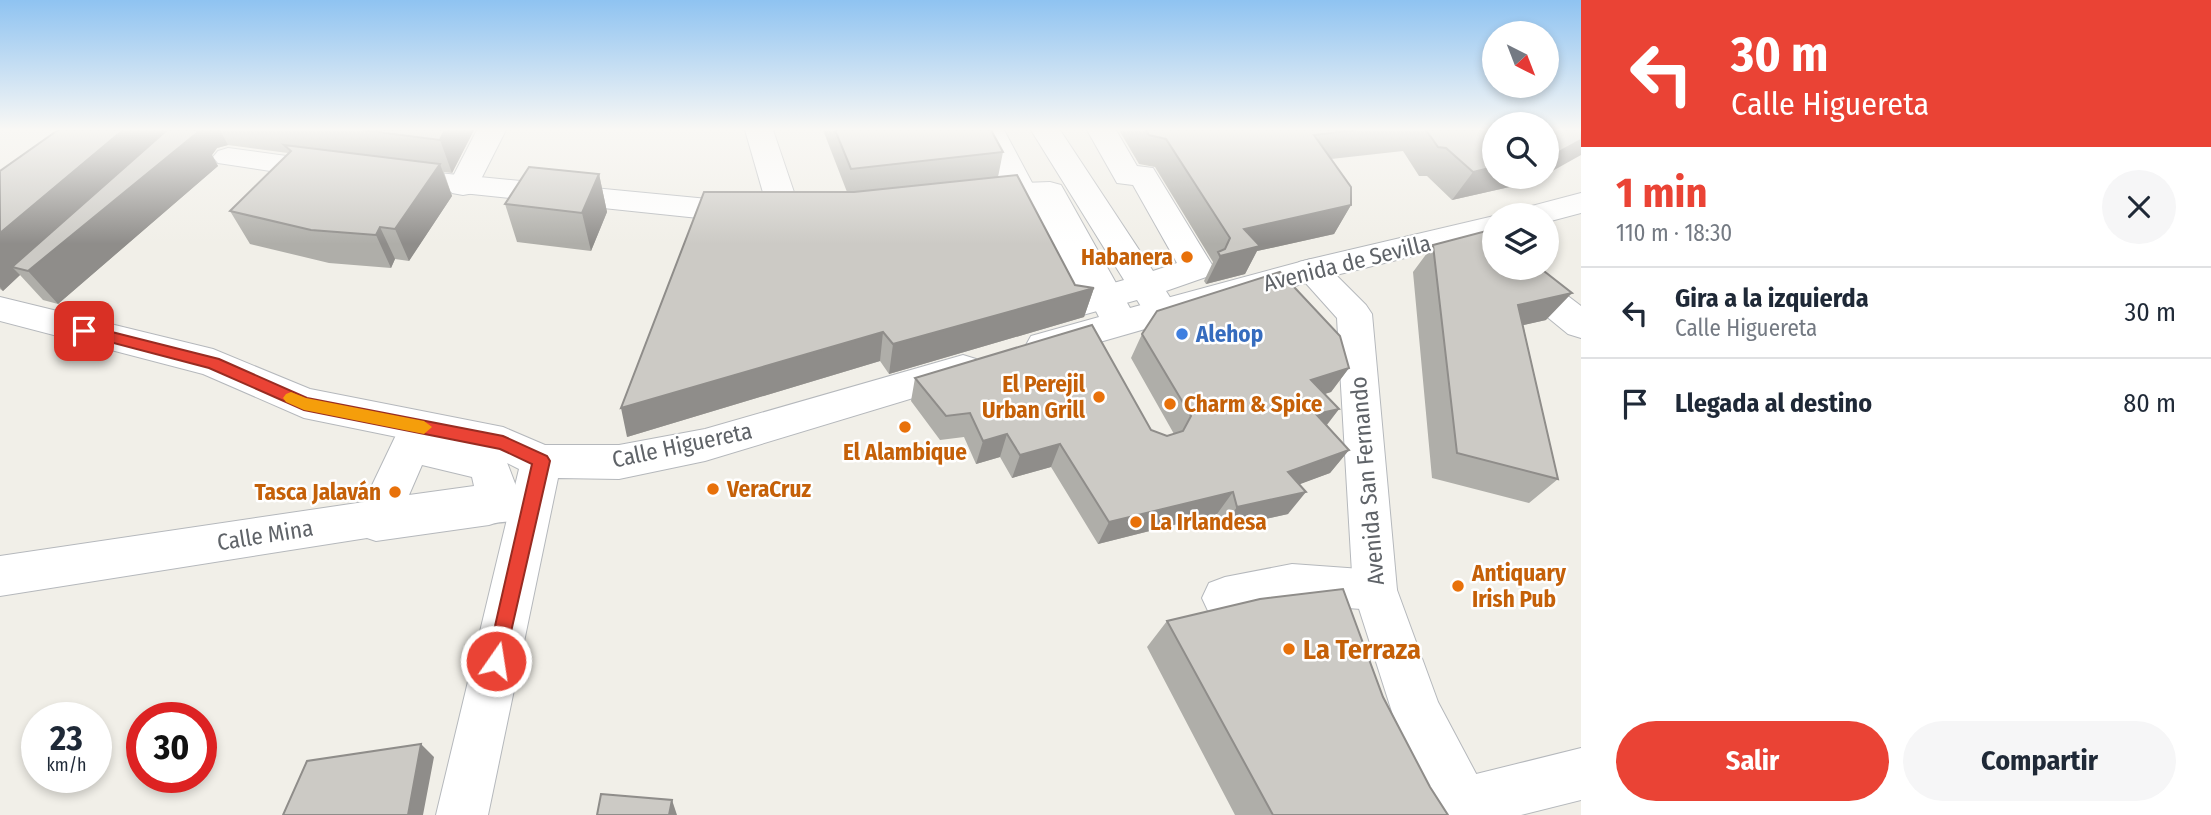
<!DOCTYPE html>
<html lang="es">
<head>
<meta charset="utf-8">
<style>
  body { margin:0; font-family:"Fira Sans Condensed",sans-serif; background:#f6f6f7; color:#1f2937; height:100vh; display:flex; flex-direction:column; font-size:26px; white-space:nowrap }
  * { box-sizing:border-box; margin:0 }
  p { font-size:23px; color:#747a83 }
  .icon { flex:none; width:38px; height:38px; fill:none; stroke:currentColor; stroke-width:2; stroke-linecap:round; stroke-linejoin:round }
  .map { position:relative; flex:1; overflow:hidden }
  .drawer { display:flex; flex-direction:column; background:#fff; width:630px }
  .drawer>* { flex:none }
  .top-card { background:#ea4335; color:#fff; overflow:hidden }
  .needle { width:46px; rotate:138deg }
  .controls { position:absolute; left:1482px; top:21px; display:grid; gap:14px }
  .controls a { display:grid; place-items:center; width:77px; height:77px; border-radius:50%; background:#fff; box-shadow:0 4px 10px #0003; font-size:35px }
  .speed { position:absolute; left:21px; top:702px; display:flex; gap:14px; font-size:35px; font-weight:700; text-align:center }
  .speed>* { display:grid; place-content:center; width:91px; height:91px; border-radius:50%; background:#fff; box-shadow:0 4px 10px #0003; line-height:1 }
  .speed small { font-size:18px; font-weight:400 }
  .speed .limit { border:10px solid #d22; background:#fff; color:#111 }
  .pin { position:absolute; display:grid; place-items:center; width:60px; height:60px; color:#fff; margin:-30px; border-radius:14px; box-shadow:0 4px 10px #0006 }
  .me { position:absolute; width:77px; margin:-38px; rotate:13deg; stroke-linejoin:round; filter:drop-shadow(0 0 5px #0008) }
  .turn { display:flex; align-items:center; gap:24px; height:147px; padding:0 35px; font-size:32px }
  .turn .icon { width:91px; height:91px; stroke-width:2.5 }
  .turn b { display:block; font-size:49px; line-height:60px }
  .round { display:grid; place-items:center; flex:none; width:74px; height:74px; border-radius:37px; background:#f6f6f7 }
  .overview { display:flex; align-items:center; justify-content:space-between; height:119px; padding:0 35px }
  h1 { font-size:42px; font-weight:700; line-height:52px; color:#ea4335 }
  .cta { display:flex; gap:14px; margin-top:auto; padding:14px 35px }
  .cta a { flex:1; height:80px; border-radius:42px; background:#ea4335; color:#fff; font-size:28px; font-weight:700; line-height:80px; text-align:center }
  .cta a+a { background:#f6f6f7; color:#1f2937 }
  ul { padding:0; list-style:none }
  li { display:flex; align-items:center; gap:21px; height:91px; padding:0 35px; border-top:2px solid #e0e1e3 }
  li div { flex:1 }
  li b { display:block; font-size:26px }
  li em { font-style:normal }
  main { display:flex; flex:1; min-height:0 }
  .map>svg:first-child { display:block }
</style>
</head>
<body>
<main>
<div class="map">
<svg width="1581" height="815" viewBox="0 0 1581 815">
  <rect width="100%" height="100%" fill="#f1efe8"/>
  <g fill="none" stroke-linecap="round" stroke-linejoin="round">
    <!-- pedestrian casing -->
    <g stroke="#b5b8bc" stroke-width="2">
      <path id="pedestrian" d="M 477,130 L 506,130 L 474,193 L 463,195 L 452,193 L 448,186 Z
        M 745,130 L 773,130 L 800,210 L 795,217 L 784,220 L 773,217 L 768,210 Z
        M 975,130 L 1004,130 L 1089,290 L 1124,280 L 1031,130 L 1060,130 L 1153,271 L 1177,263 L 1133,185 L 1117,183 L 1087,130 L 1116,130 L 1137,166 L 1153,168 L 1214,268 L 1209,276 L 1166,291 L 1176,307 L 1171,316 L 1159,319 L 1147,316 L 1137,300 L 1079,316 L 1067,313 Z
        M 1494,264 L 1494,268 L 1531,268 L 1581,306 L 1581,338 L 1568,334 L 1497,276 L 1492,268 Z
        M 410,430 L 503,452 L 516,486 L 546,493 L 552,506 L 546,519 C 526,525 508,518 489,525 L 376,541 L 367,538 L 0,596 L 0,556 L 364,502 L 396,435 ZM 422,465 L 472,477 L 474,486 L 409,495 Z
        M 1292,564 L 1375,570 L 1391,576 L 1397,590 L 1391,604 L 1375,610 L 1292,604 L 1225,619 L 1209,613 L 1202,598 L 1209,583 L 1225,577 Z
        M 1581,748 L 1581,800 L 1521,815 L 1443,815 L 1438,803 L 1445,784 L 1464,777 Z"/>
    </g>
    <!-- minor casing -->
    <g stroke="#b5b8bc" stroke-width="2">
      <path id="minor" d="M 228,148 L 330,162 L 341,165 L 345,171 L 341,177 L 330,180 L 218,163 L 213,157 L 218,151 Z
        M 397,169 L 708,199 L 759,203 L 764,210 L 759,217 L 748,220 L 708,219 L 386,185 L 382,178 L 386,171 Z
        M 1050,182 L 1061,185 L 1065,192 L 1130,308 L 1311,259 L 1323,262 L 1328,270 L 1323,278 L 1044,358 L 1031,354 L 1026,345 L 1031,336 L 1099,317 L 1040,202 L 972,205 L 961,202 L 957,195 L 961,188 L 972,185 Z
        M 0,297 L 213,349 L 310,389 L 503,427 L 545,445 L 619,445 L 705,429 L 963,355 L 976,359 L 982,369 L 976,379 L 705,461 L 619,479 L 558,478 L 488,815 L 436,815 L 519,469 L 495,457 L 304,418 L 203,374 L 0,321 Z"/>
    </g>
    <!-- tertiary casing -->
    <g stroke="#b5b8bc" stroke-width="2">
      <path id="tertiary" d="M 1581,193 L 1581,213 L 1547,222 L 1547,215 L 1519,215 L 1524,208 Z
        M 1494,216 L 1494,236 L 1336,275 L 1366,305 L 1372,314 L 1397,590 L 1438,702 L 1498,815 L 1444,815 L 1393,715 L 1353,590 L 1337,318 L 1294,270 L 1299,262 L 1311,259 Z"/>
    </g>
    <!-- pedestrian -->
    <use href="#pedestrian" fill="#fff" fill-rule="evenodd"/>
    <!-- minor -->
    <use href="#minor" fill="#fff" fill-rule="evenodd"/>
    <!-- tertiary -->
    <use href="#tertiary" fill="#fff" fill-rule="evenodd"/>
  </g>
  <!-- wall -->
  <path fill="#afaea9" d="M 58,130 L 474,130 L 452,173 L 444,172 L 452,196 L 409,261 L 395,259 L 391,268 L 329,263 L 250,244 L 230,211 L 288,154 L 288,153 L 228,145 L 217,148 L 212,155 L 218,166 L 58,304 L 43,300 L 20,275 L 3,291 L 0,289 L 0,171 Z
    M 823,130 L 991,130 L 1003,152 L 998,177 L 1075,285 L 1094,288 L 1084,317 L 889,374 L 880,361 L 627,437 L 847,192 Z
    M 1119,130 L 1494,130 L 1536,181 L 1452,200 L 1427,176 L 1419,176 L 1403,151 L 1331,159 L 1351,205 L 1334,234 L 1257,251 L 1245,274 L 1206,284 L 1204,281 L 1213,262 L 1155,167 L 1139,164 Z
    M 599,174 L 607,212 L 591,251 L 517,242 L 505,204 Z
    M 1433,245 L 1546,320 L 1523,325 L 1558,479 L 1529,503 L 1432,478 L 1413,272 Z
    M 1142,334 L 1349,368 L 1331,392 L 1324,394 L 1339,409 L 1327,425 L 1349,450 L 1330,473 L 1299,484 L 1288,514 L 1221,529 L 1217,514 L 1098,544 L 1051,467 L 1012,478 L 1000,457 L 976,464 L 964,437 L 940,440 L 911,401 L 915,378 L 1151,430 L 1167,436 L 1174,434 L 1131,358 Z
    M 1167,621 L 1383,697 L 1430,787 L 1448,815 L 1235,815 L 1147,647 Z"/>
  <!-- shaded-wall -->
  <path fill="#8f8d8a" d="M 123,130 L 183,130 L 12,267 L 20,275 L 3,291 L 0,287 L 0,233 Z
    M 194,130 L 220,130 L 228,145 L 217,148 L 212,155 L 218,166 L 58,304 L 28,271 Z
    M 445,130 L 474,130 L 452,173 L 440,140 Z
    M 1581,140 L 1581,155 L 1547,174 L 1547,155 Z
    M 440,164 L 452,196 L 409,261 L 395,229 Z
    M 1494,167 L 1494,177 L 1543,177 L 1536,181 L 1452,200 L 1473,172 Z
    M 599,174 L 607,212 L 591,251 L 582,213 Z
    M 1351,205 L 1334,234 L 1257,251 L 1245,274 L 1206,284 L 1220,256 L 1244,229 Z
    M 380,227 L 395,259 L 391,268 L 376,235 Z
    M 1094,288 L 1084,317 L 889,374 L 893,344 Z
    M 1572,293 L 1546,320 L 1494,332 L 1518,305 Z
    M 883,332 L 880,361 L 627,437 L 621,408 Z
    M 1349,368 L 1331,392 L 1294,404 L 1311,380 Z
    M 1339,409 L 1321,432 L 1316,414 Z
    M 1007,434 L 1000,457 L 976,464 L 983,441 Z
    M 1060,444 L 1051,467 L 1012,478 L 1020,455 Z
    M 1349,450 L 1330,473 L 1271,495 L 1288,472 Z
    M 1233,492 L 1217,514 L 1098,544 L 1109,522 Z
    M 1306,492 L 1288,514 L 1221,529 L 1237,507 Z
    M 421,744 L 434,757 L 423,815 L 408,815 Z
    M 672,800 L 677,815 L 669,815 Z"/>
  <!-- building -->
  <path fill="#cccac5" stroke="#8f8d8a" stroke-width="2" d="M 58,130 L 123,130 L 0,233 L 0,171 Z
    M 167,130 L 196,130 L 198,132 L 28,271 L 12,267 Z
    M 362,130 L 445,130 L 440,140 Z
    M 835,130 L 991,130 L 1003,152 L 851,169 Z
    M 1146,130 L 1356,130 L 1314,135 L 1351,187 L 1351,205 L 1244,229 L 1260,246 L 1220,256 L 1218,252 L 1225,249 L 1230,238 L 1166,139 L 1149,135 Z
    M 1426,130 L 1494,130 L 1494,167 L 1473,172 L 1446,148 L 1438,147 Z
    M 1547,130 L 1581,130 L 1581,140 L 1559,152 L 1547,155 Z
    M 284,145 L 440,164 L 395,229 L 380,227 L 376,235 L 311,230 L 230,211 L 291,151 Z
    M 529,167 L 599,174 L 582,213 L 505,204 Z
    M 1017,175 L 1075,285 L 1094,288 L 893,344 L 883,332 L 621,408 L 704,192 L 854,192 Z
    M 1490,230 L 1494,232 L 1494,268 L 1540,268 L 1572,293 L 1518,305 L 1558,479 L 1457,453 L 1433,245 Z
    M 1280,272 L 1340,336 L 1349,368 L 1311,380 L 1339,409 L 1316,414 L 1349,450 L 1288,472 L 1306,492 L 1237,507 L 1233,492 L 1109,522 L 1060,444 L 1020,455 L 1007,434 L 983,441 L 970,413 L 946,416 L 915,378 L 1092,325 L 1151,430 L 1167,436 L 1183,431 L 1191,416 L 1142,334 L 1157,311 Z
    M 1343,589 L 1383,697 L 1430,787 L 1448,815 L 1273,815 L 1167,621 L 1260,599 Z
    M 421,744 L 408,815 L 283,815 L 307,761 Z
    M 601,794 L 672,800 L 669,815 L 597,815 Z"/>
  <!-- sky -->
  <linearGradient id="sky" x2="0" y2="1"><stop stop-color="#8fc3f1"/><stop offset="0.53" stop-color="#f9f8f5"/><stop offset="1" stop-color="#f9f8f5" stop-opacity="0"/></linearGradient>
  <rect width="1581" height="244" fill="url(#sky)"/>
  <!-- route -->
  <path fill="#ea4335" stroke="#982c22" stroke-width="2" d="M 84,325 L 219,359 L 307,398 L 503,436 L 547,456 L 550,461 L 503,667 L 496,670 L 490,667 L 487,661 L 532,464 L 500,449 L 304,410 L 209,368 L 79,334 L 77,331 Z"/>
  <!-- slow -->
  <path fill="#f59e0b" d="M 291,392 L 306,398 L 424,421 L 432,427 L 424,434 L 304,410 L 286,402 L 283,398 L 286,394 Z"/>
  <!-- markers -->
  <g fill="#e8710a" stroke="#fff" stroke-width="2.5">
    <circle cx="1187" cy="257" r="7"/>
    <circle cx="1099" cy="397" r="7"/>
    <circle cx="1170" cy="404" r="7"/>
    <circle cx="905" cy="427" r="7"/>
    <circle cx="713" cy="489" r="7"/>
    <circle cx="395" cy="492" r="7"/>
    <circle cx="1136" cy="522" r="7"/>
    <circle cx="1458" cy="586" r="7"/>
    <circle cx="1289" cy="649" r="7"/>
  </g>
  <circle fill="#3f7fe0" stroke="#fff" stroke-width="2.5" cx="1182" cy="334" r="7"/>
  <g text-anchor="middle" stroke-width="5" stroke-linejoin="round" paint-order="stroke">
    <!-- food labels -->
    <g font-size="23" font-weight="bold" fill="#c56008" stroke="#fff" text-anchor="start">
      <text x="1173" y="265" text-anchor="end">Habanera</text>
      <text x="1085" y="392" text-anchor="end">El Perejil<tspan x="1085" dy="26">Urban Grill</tspan></text>
      <text x="1184" y="412">Charm &amp; Spice</text>
      <text x="905" y="460" text-anchor="middle">El Alambique</text>
      <text x="727" y="497">VeraCruz</text>
      <text x="381" y="500" text-anchor="end">Tasca Jalaván</text>
      <text x="1150" y="530">La Irlandesa</text>
      <text x="1472" y="581">Antiquary<tspan x="1472" dy="26">Irish Pub</tspan></text>
    </g>
    <!-- street labels -->
    <g font-size="23" fill="#5f6368" stroke="#fff">
      <text transform="translate(1347 263) rotate(-14)" y="8">Avenida de Sevilla</text>
      <text transform="translate(682 445) rotate(-12)" y="8">Calle Higuereta</text>
      <text transform="translate(1367 481) rotate(-95)" y="8">Avenida San Fernando</text>
      <text transform="translate(265 535) rotate(-9)" y="8">Calle Mina</text>
    </g>
    <!-- shop labels -->
    <g font-size="23" font-weight="bold" fill="#366cbe" stroke="#fff" text-anchor="start">
      <text x="1196" y="342">Alehop</text>
    </g>
    <!-- near-food labels -->
    <g font-size="28" font-weight="bold" fill="#c56008" stroke="#fff" text-anchor="start">
      <text x="1303" y="659">La Terraza</text>
    </g>
  </g>
</svg>
<div class="controls">
<a><svg class="needle" viewBox="-14 -14 28 28"><path d="M0-13l5 13h-10z" fill="#e53935"/><path d="M0 13l5-13h-10z" fill="#747a83"/></svg></a>
<a><svg class="icon" aria-label="search" viewBox="0 0 24 24"><circle cx="10" cy="10" r="6"/><path d="M15 15l6 6"/></svg></a>
<a><svg class="icon" aria-label="layers" viewBox="0 0 24 24"><path d="M12 4l9 5-9 5-9-5zM3 14l9 5 9-5"/></svg></a>
</div>
<div class="speed"><div>23<small>km/h</small></div><div class="limit">30</div></div>
<div class="pin" style="left:84px;top:331px;background:#d93025"><svg class="icon" aria-label="arrive" viewBox="0 0 24 24"><path d="M6 21V4h12l-3 4 3 4H6"/></svg></div>
<svg class="me" style="left:496px;top:661px" viewBox="-20 -20 40 40"><circle r="17" fill="#ea4335" stroke="#fff" stroke-width="3"/><path d="M0-11L8 9 0 5-8 9z" fill="#fff"/></svg>
</div>
<section class="drawer">
<div class="top-card">
<div class="turn"><svg class="icon" aria-label="left" viewBox="0 0 24 24"><path d="M17 20v-9H6M10 6l-5 5 5 5"/></svg><div><b>30 m</b>Calle Higuereta</div></div>
</div>
<div class="overview"><div><h1>1 min</h1><p>110 m · 18:30</p></div><a class="round"><svg class="icon" aria-label="close" viewBox="0 0 24 24"><path d="M6 6l12 12M18 6L6 18"/></svg></a></div>
<ul>
<li><svg class="icon" aria-label="left" viewBox="0 0 24 24"><path d="M17 20v-9H6M10 6l-5 5 5 5"/></svg><div><b>Gira a la izquierda</b><p>Calle Higuereta</p></div><em>30 m</em></li>
<li><svg class="icon" aria-label="arrive" viewBox="0 0 24 24"><path d="M6 21V4h12l-3 4 3 4H6"/></svg><div><b>Llegada al destino</b></div><em>80 m</em></li>
</ul>
<div class="cta"><a>Salir</a><a>Compartir</a></div>
</section>
</main>
</body>
</html>
